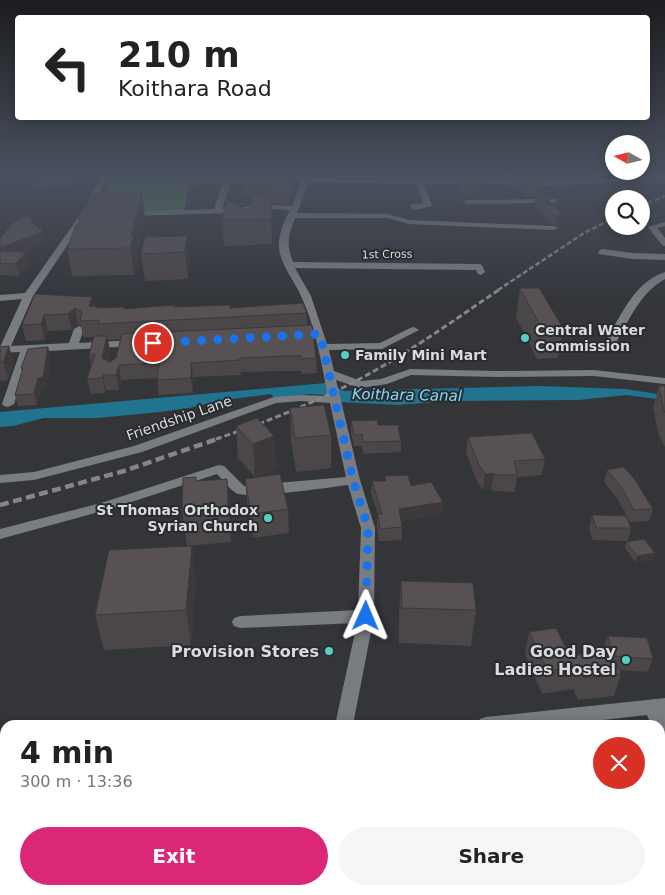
<!DOCTYPE html>
<html lang="en">
<head>
<meta charset="utf-8">
<style>
  body { margin:0; font-family:"DejaVu Sans",sans-serif; background:#f6f6f6; color:#222; height:100vh; display:flex; flex-direction:column; font-size:19px; white-space:nowrap }
  * { box-sizing:border-box; margin:0 }
  p { font-size:16px; color:#767676 }
  .icon { flex:none; width:28px; height:28px; fill:none; stroke:currentColor; stroke-width:2; stroke-linecap:round; stroke-linejoin:round }
  .map { position:relative; flex:1; overflow:hidden }
  .drawer { position:absolute; left:0px; top:720px; width:665px; height:175px; display:flex; flex-direction:column; background:#fff; border-radius:15px 15px 0 0; box-shadow:0 2px 12px #0003 }
  .drawer>* { flex:none }
  .banner { position:absolute; left:15px; top:15px; width:635px; height:105px; border-radius:5px; box-shadow:0 2px 12px #0003; background:#fff; color:#222; overflow:hidden }
  .needle { width:32px; rotate:278deg }
  .controls { position:absolute; left:605px; top:135px; display:grid; gap:10px }
  .controls a { display:grid; place-items:center; width:45px; height:45px; border-radius:50%; background:#fff; box-shadow:0 2px 12px #0003; font-size:25px }
  .pin { position:absolute; display:grid; place-items:center; width:42px; height:42px; color:#fff; margin:-21px; border:2px solid #fff; border-radius:50%; box-shadow:0 1px 5px #0007 }
  .me { position:absolute; width:55px; margin:-28px; rotate:1deg; stroke-linejoin:round; filter:drop-shadow(0 0 4px #0008) }
  .turn { display:flex; align-items:center; gap:18px; height:105px; padding:0 20px; font-size:22px }
  .turn .icon { width:65px; height:65px; stroke-width:2.5 }
  .turn b { display:block; font-size:35px; line-height:42px }
  .round { display:grid; place-items:center; flex:none; width:52px; height:52px; border-radius:26px; background:#f6f6f6 }
  .head { display:flex; align-items:center; justify-content:space-between; height:85px; padding:0 20px }
  h1 { font-size:30px; font-weight:800; line-height:38px }
  .button { display:flex; gap:10px; margin-top:auto; padding:10px 20px }
  .button a { flex:1; height:58px; border-radius:30px; background:#db2777; color:#fff; font-size:20px; font-weight:800; line-height:58px; text-align:center }
  .button a+a { background:#f6f6f6; color:#222 }
  .map>svg:first-child { display:block }
</style>
</head>
<body>
<div class="map">
<svg width="665" height="895" viewBox="0 0 665 895">
  <rect width="100%" height="100%" fill="#333539"/>
  <!-- forest -->
  <path fill="#48784a" d="M 110,176 L 251,176 L 252,182 L 189,185 L 184,211 L 95,213 Z"/>
  <!-- water -->
  <path fill="#20748f" d="M 326,383 L 344,391 L 540,386 L 625,389 L 665,395 L 665,400 L 626,395 L 579,400 L 450,401 L 398,405 L 339,402 L 337,396 L 311,394 L 274,398 L 271,394 L 223,400 L 189,408 L 160,412 L 98,418 L 44,418 L 13,426 L 0,427 L 0,412 Z"/>
  <g fill="none" stroke-linecap="round" stroke-linejoin="round">
    <!-- minor -->
    <path fill="#797c81" fill-rule="evenodd" d="M 101,176 L 108,176 L 88,215 L 33,296 L 11,346 L 69,343 L 74,329 L 79,326 L 84,329 L 79,343 L 135,340 L 140,343 L 135,346 L 31,352 L 14,404 L 8,407 L 4,406 L 2,404 L 20,352 L 0,353 L 0,347 L 22,299 L 0,301 L 0,295 L 25,293 L 80,215 Z
      M 665,176 L 665,180 L 540,186 L 479,183 L 424,184 L 432,206 L 415,210 L 411,208 L 411,204 L 423,204 L 417,184 L 309,182 L 297,213 L 388,214 L 409,220 L 554,226 L 558,228 L 554,230 L 409,224 L 388,218 L 295,218 C 288,236 286,244 293,262 L 479,264 L 482,265 L 485,272 L 481,275 L 478,274 L 476,270 L 295,268 L 311,296 L 327,344 L 380,343 L 410,328 L 414,327 L 419,330 L 382,349 L 329,350 L 334,371 L 361,381 L 381,379 L 410,369 L 497,371 L 594,370 L 665,378 L 665,384 L 594,376 L 497,377 L 411,375 L 387,384 L 360,388 L 336,380 L 360,480 L 375,528 L 374,616 L 353,725 L 335,725 L 357,623 L 240,628 L 234,626 L 232,622 L 234,618 L 240,616 L 358,610 L 361,528 L 348,485 C 330,487 248,500 236,493 C 229,489 223,480 217,474 L 110,509 L 0,539 L 0,529 L 101,503 L 219,465 L 224,466 L 244,486 L 346,477 L 330,403 L 301,401 L 276,403 L 142,452 L 34,480 L 0,483 L 0,475 L 34,472 L 134,446 L 274,397 L 301,395 L 328,396 C 321,362 316,328 301,296 C 294,280 280,264 279,247 C 278,235 285,219 290,210 L 267,209 L 233,213 L 129,216 L 125,214 L 126,212 L 214,209 L 222,185 L 226,183 L 230,185 L 222,209 L 267,205 L 292,206 L 302,180 L 306,178 L 358,180 L 479,179 L 540,182 Z
      M 557,199 L 558,201 L 554,203 L 467,204 L 463,202 L 467,200 Z
      M 665,222 L 665,226 L 657,228 L 665,238 L 665,246 L 662,245 L 648,227 Z
      M 602,249 L 633,253 L 665,254 L 665,260 L 633,259 L 599,254 L 598,252 Z
      M 665,272 L 665,279 C 638,294 628,324 612,349 L 604,349 L 603,347 C 618,321 633,282 665,272 Z
      M 665,698 L 665,746 L 660,744 L 660,725 L 651,725 L 647,715 L 559,725 L 477,725 L 480,719 L 486,717 Z
      M 5,772 L 5,790 L 0,791 L 0,773 Z
      M 660,850 L 665,850 L 665,870 L 660,870 Z"/>
    <!-- rail-far2 -->
    <path stroke="#848689" stroke-width="2.5" stroke-dasharray="5 2.5" stroke-linecap="butt" d="M 641,206 L 665,196
      M 498,290 L 584,233 L 614,218"/>
    <!-- rail-far1 -->
    <path stroke="#848689" stroke-width="3" stroke-dasharray="6 3" stroke-linecap="butt" d="M 216,439 C 278,418 340,393 396,358 C 431,337 466,312 500,289"/>
    <!-- rail -->
    <path stroke="#848689" stroke-width="4.5" stroke-dasharray="9 4.5" stroke-linecap="butt" d="M 0,505 L 124,471 L 220,438"/>
  </g>
  <!-- wall -->
  <path fill="#4b4648" fill-rule="evenodd" d="M 32,176 L 83,176 L 77,185 L 34,186 Z
    M 243,176 L 292,176 L 291,204 L 272,203 L 272,244 L 224,246 L 222,220 L 250,211 L 252,195 L 243,195 L 242,183 Z
    M 379,176 L 465,176 L 379,177 Z
    M 460,177 L 480,184 L 479,193 L 465,194 L 459,185 Z
    M 518,180 L 543,190 L 542,196 L 549,205 L 560,213 L 559,222 L 555,225 L 551,224 L 534,205 L 535,197 L 527,197 L 517,187 Z
    M 78,217 L 145,217 L 137,256 L 138,262 L 134,275 L 72,276 L 67,249 L 79,222 Z
    M 34,225 L 44,231 L 47,243 L 24,252 L 26,252 L 29,264 L 19,276 L 0,275 L 0,238 Z
    M 187,236 L 190,263 L 188,279 L 145,281 L 141,254 Z
    M 520,288 L 563,328 L 558,358 L 537,359 L 516,317 Z
    M 35,294 L 92,297 L 94,306 L 97,306 L 98,308 L 125,309 L 175,305 L 176,307 L 230,308 L 307,313 L 307,325 L 316,358 L 317,373 L 302,374 L 301,371 L 289,371 L 241,372 L 241,375 L 193,377 L 193,393 L 159,395 L 157,378 L 121,380 L 119,390 L 106,390 L 105,393 L 91,394 L 87,379 L 91,366 L 89,355 L 94,337 L 83,337 L 81,326 L 78,324 L 72,330 L 48,331 L 45,340 L 26,341 L 22,325 ZM 121,339 L 116,358 L 110,362 L 108,361 L 110,350 L 108,340 Z
    M 9,346 L 14,365 L 8,380 L 0,381 L 0,347 Z
    M 51,358 L 46,388 L 41,389 L 37,405 L 18,406 L 15,395 L 22,371 L 21,368 Z
    M 659,386 L 665,386 L 665,447 L 658,433 L 653,407 Z
    M 290,408 L 331,435 L 331,468 L 296,472 L 291,441 Z
    M 351,421 L 378,425 L 401,441 L 401,452 L 363,454 L 362,446 L 354,446 L 351,433 Z
    M 236,426 L 274,436 L 276,469 L 255,477 L 238,458 Z
    M 468,437 L 545,459 L 542,475 L 517,477 L 515,492 L 492,491 L 491,489 L 483,490 L 477,481 L 466,453 Z
    M 607,470 L 653,509 L 649,521 L 630,522 L 618,500 L 604,482 Z
    M 385,476 L 411,486 L 443,502 L 442,514 L 401,521 L 402,527 L 402,540 L 379,541 L 377,526 L 378,514 L 371,493 L 372,481 L 385,481 Z
    M 227,479 L 230,513 L 231,542 L 187,546 L 182,511 L 196,481 Z
    M 245,479 L 288,509 L 289,533 L 253,538 L 247,502 Z
    M 592,515 L 631,528 L 628,541 L 593,540 L 589,528 Z
    M 626,542 L 653,559 L 635,562 L 625,548 Z
    M 196,581 L 191,645 L 104,650 L 95,615 Z
    M 401,581 L 476,610 L 471,646 L 399,643 L 399,616 Z
    M 529,632 L 570,656 L 605,652 L 604,648 L 608,636 L 653,659 L 648,672 L 620,670 L 621,674 L 614,696 L 578,700 L 573,689 L 542,694 L 525,654 Z"/>
  <!-- shaded-wall -->
  <path fill="#3d393b" d="M 75,176 L 83,176 L 77,185 Z
    M 291,176 L 292,176 L 291,204 L 290,192 Z
    M 142,193 L 145,217 L 137,256 L 138,262 L 134,275 L 130,248 L 131,236 Z
    M 271,194 L 272,219 L 272,244 L 271,219 Z
    M 550,198 L 549,207 L 546,208 L 546,200 Z
    M 560,213 L 559,222 L 555,225 L 557,216 Z
    M 44,231 L 47,243 L 0,262 L 0,248 Z
    M 187,236 L 190,263 L 188,279 L 185,252 Z
    M 26,252 L 29,264 L 19,276 L 16,264 Z
    M 92,297 L 95,313 L 89,306 Z
    M 75,308 L 78,324 L 72,330 L 68,314 Z
    M 44,315 L 48,331 L 45,340 L 41,324 Z
    M 107,336 L 110,350 L 105,373 L 102,358 Z
    M 9,346 L 14,365 L 8,380 L 3,362 Z
    M 48,347 L 51,358 L 46,388 L 41,389 L 37,405 L 34,394 L 38,378 Z
    M 191,363 L 193,377 L 193,393 L 191,378 Z
    M 119,365 L 121,380 L 119,390 L 116,375 Z
    M 103,375 L 106,390 L 105,393 L 103,378 Z
    M 274,436 L 276,469 L 255,477 L 253,444 Z
    M 494,473 L 491,489 L 483,490 L 485,474 Z
    M 227,479 L 230,513 L 231,542 L 228,507 Z
    M 443,502 L 442,514 L 398,521 L 399,509 Z
    M 192,546 L 196,581 L 191,645 L 186,610 Z
    M 655,553 L 653,559 L 635,562 L 637,556 Z
    M 155,890 L 162,890 L 161,895 L 154,895 Z"/>
  <!-- building -->
  <path fill="#575154" stroke="#3d393b" d="M 243,176 L 291,176 L 290,192 L 268,192 L 267,184 L 242,183 Z
    M 474,176 L 480,184 L 465,185 L 460,177 Z
    M 518,180 L 537,181 L 543,190 L 528,191 Z
    M 142,193 L 131,236 L 134,235 L 130,248 L 67,249 L 76,225 L 81,221 L 78,217 L 83,207 L 85,207 L 91,194 Z
    M 271,194 L 271,219 L 222,220 L 227,200 L 250,211 L 251,195 Z
    M 535,196 L 549,196 L 550,198 L 546,200 L 546,205 L 555,205 L 560,213 L 557,216 L 553,215 Z
    M 30,216 L 34,225 L 44,231 L 0,248 L 0,238 L 13,223 L 22,217 Z
    M 187,236 L 185,252 L 141,254 L 145,237 Z
    M 0,251 L 26,252 L 16,264 L 0,263 Z
    M 520,288 L 539,288 L 563,328 L 542,329 Z
    M 35,294 L 92,297 L 89,306 L 97,306 L 96,308 L 125,307 L 124,309 L 175,305 L 175,307 L 230,305 L 230,308 L 303,303 L 307,313 L 98,324 L 99,320 L 80,321 L 82,312 L 75,308 L 68,314 L 44,315 L 41,324 L 22,325 Z
    M 312,325 L 316,358 L 301,359 L 301,356 L 289,356 L 240,358 L 240,360 L 191,363 L 191,378 L 157,380 L 159,363 L 119,365 L 116,375 L 103,375 L 103,378 L 87,379 L 95,354 L 89,355 L 94,336 L 107,336 L 102,358 L 110,362 L 116,358 L 122,334 Z
    M 9,346 L 3,362 L 0,362 L 0,347 Z
    M 48,347 L 43,377 L 38,378 L 34,394 L 15,395 L 23,368 L 21,368 L 28,349 Z
    M 659,386 L 665,386 L 665,413 L 664,411 Z
    M 324,405 L 331,435 L 295,438 L 290,408 Z
    M 257,418 L 274,436 L 253,444 L 236,426 Z
    M 377,420 L 378,425 L 398,425 L 401,441 L 363,442 L 362,434 L 354,435 L 351,421 Z
    M 532,433 L 545,459 L 514,461 L 517,475 L 494,475 L 494,473 L 485,474 L 479,465 L 468,437 Z
    M 624,467 L 635,480 L 653,509 L 634,510 L 622,488 L 607,470 Z
    M 280,474 L 288,509 L 251,514 L 245,479 Z
    M 408,475 L 411,486 L 431,482 L 443,502 L 399,509 L 402,527 L 380,529 L 378,514 L 382,514 L 372,481 L 386,481 L 385,476 Z
    M 196,477 L 196,481 L 227,479 L 228,507 L 182,511 L 183,478 Z
    M 592,515 L 626,516 L 631,528 L 596,528 Z
    M 644,539 L 655,553 L 637,556 L 626,542 Z
    M 192,546 L 186,610 L 95,615 L 109,550 Z
    M 401,581 L 473,583 L 476,610 L 402,608 Z
    M 556,628 L 570,656 L 610,651 L 621,674 L 584,678 L 579,666 L 548,671 L 529,632 Z
    M 608,636 L 647,638 L 653,659 L 613,656 Z
    M 60,890 L 155,890 L 154,895 L 58,895 Z"/>
  <!-- sky -->
  <linearGradient id="sky" x2="0" y2="1"><stop stop-color="#1c1d1f"/><stop offset="0.58" stop-color="#4a515f"/><stop offset="1" stop-color="#4a515f" stop-opacity="0"/></linearGradient>
  <rect width="665" height="302" fill="url(#sky)"/>
  <g fill="none" stroke-linecap="round" stroke-linejoin="round">
    <!-- route -->
    <path stroke="#1a73e8" stroke-width="9" stroke-dasharray="0 16.2" d="M 153,343 L 320,334 L 353,480 L 368,528 L 366,616"/>
  </g>
  <!-- markers -->
  <g fill="#5acebe" stroke="#292b2f" stroke-width="2">
    <circle cx="525" cy="338" r="5"/>
    <circle cx="345" cy="355" r="5"/>
    <circle cx="268" cy="518" r="5"/>
    <circle cx="329" cy="651" r="5"/>
    <circle cx="626" cy="660" r="5"/>
  </g>
  <g text-anchor="middle" stroke-width="4" stroke-linejoin="round" paint-order="stroke">
    <!-- far-street labels -->
    <g font-size="11" fill="#d9dbde" stroke="#292b2f">
      <text transform="translate(387 254) rotate(-1)" y="4">1st Cross</text>
    </g>
    <!-- poi labels -->
    <g font-size="14" font-weight="bold" fill="#d9dbde" stroke="#292b2f" text-anchor="start">
      <text x="535" y="335">Central Water<tspan x="535" dy="16">Commission</tspan></text>
      <text x="355" y="360">Family Mini Mart</text>
      <text x="258" y="515" text-anchor="end">St Thomas Orthodox<tspan x="258" dy="16">Syrian Church</tspan></text>
    </g>
    <!-- street labels -->
    <g font-size="14" fill="#d9dbde" stroke="#292b2f">
      <text transform="translate(179 418) rotate(-19)" y="5">Friendship Lane</text>
    </g>
    <!-- water labels -->
    <g font-size="15" font-style="italic" fill="#84d9f9" stroke="#292b2f">
      <text transform="translate(407 395) rotate(1)" y="5">Koithara Canal</text>
    </g>
    <!-- near-poi labels -->
    <g font-size="16" font-weight="bold" fill="#d9dbde" stroke="#292b2f" text-anchor="end">
      <text x="319" y="657">Provision Stores</text>
      <text x="616" y="657">Good Day<tspan x="616" dy="18">Ladies Hostel</tspan></text>
    </g>
  </g>
</svg>
<div class="controls">
<a><svg class="needle" viewBox="-14 -14 28 28"><path d="M0-13l5 13h-10z" fill="#e53935"/><path d="M0 13l5-13h-10z" fill="#767676"/></svg></a>
<a><svg class="icon" aria-label="search" viewBox="0 0 24 24"><circle cx="10" cy="10" r="6"/><path d="M15 15l6 6"/></svg></a>
</div>
<div class="pin" style="left:153px;top:343px;background:#d93025"><svg class="icon" aria-label="arrive" viewBox="0 0 24 24"><path d="M6 21V4h12l-3 4 3 4H6"/></svg></div>
<svg class="me" style="left:366px;top:616px" viewBox="-20 -20 40 40"><path d="M0-17L14 15 0 8-14 15z" fill="#1a73e8" stroke="#fff" stroke-width="4"/></svg>
<div class="banner">
<div class="turn"><svg class="icon" aria-label="left" viewBox="0 0 24 24"><path d="M17 20v-9H6M10 6l-5 5 5 5"/></svg><div><b>210 m</b>Koithara Road</div></div>
</div>
<section class="drawer">
<div class="head"><div><h1>4 min</h1><p>300 m · 13:36</p></div><a class="round" style="background:#d93025;color:#fff"><svg class="icon" aria-label="close" viewBox="0 0 24 24"><path d="M6 6l12 12M18 6L6 18"/></svg></a></div>
<div class="button"><a>Exit</a><a>Share</a></div>
</section>
</div>
</body>
</html>
